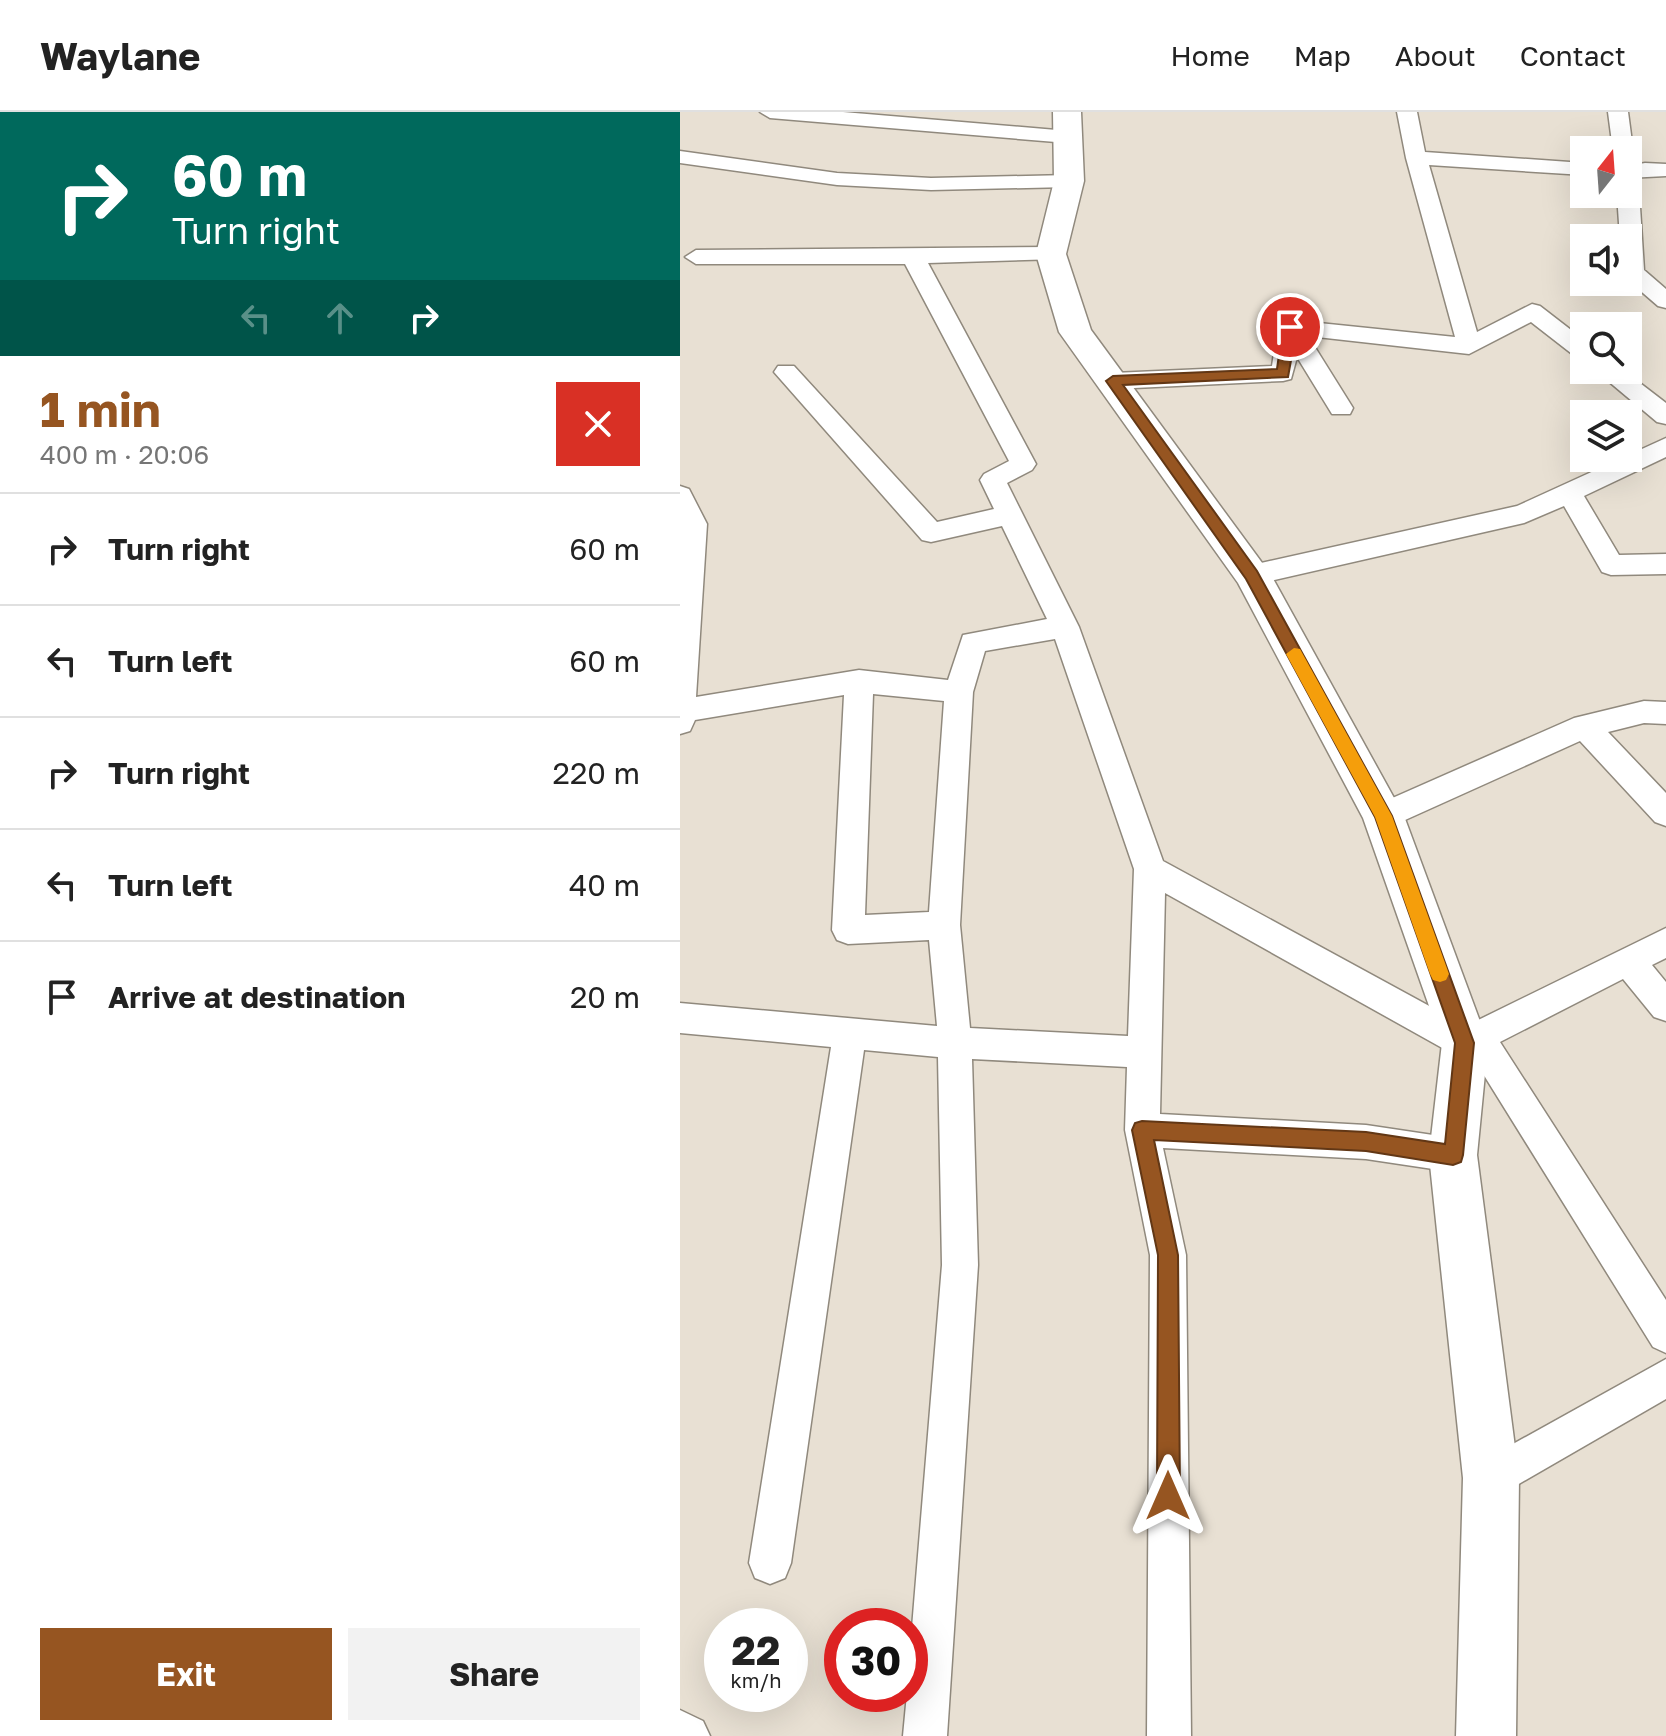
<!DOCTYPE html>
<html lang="en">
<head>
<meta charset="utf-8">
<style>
  body { margin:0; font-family:"Golos Text",sans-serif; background:#f2f2f2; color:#222; height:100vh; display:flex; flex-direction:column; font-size:30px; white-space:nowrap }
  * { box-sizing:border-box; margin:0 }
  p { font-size:26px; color:#767676 }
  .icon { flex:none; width:44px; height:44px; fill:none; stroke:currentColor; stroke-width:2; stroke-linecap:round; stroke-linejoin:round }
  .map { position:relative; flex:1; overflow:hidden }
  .sheet { display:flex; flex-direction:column; background:#fff; width:680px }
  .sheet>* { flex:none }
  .guide { background:#00695c; color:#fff; overflow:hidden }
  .needle { width:52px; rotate:17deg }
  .fabs { position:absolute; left:890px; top:24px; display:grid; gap:16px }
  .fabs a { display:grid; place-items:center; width:72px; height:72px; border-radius:0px; background:#fff; box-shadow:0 8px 32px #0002; font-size:40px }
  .speed { position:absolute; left:24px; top:1496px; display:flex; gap:16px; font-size:40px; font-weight:700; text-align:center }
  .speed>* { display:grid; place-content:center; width:104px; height:104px; border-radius:50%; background:#fff; box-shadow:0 8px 32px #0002; line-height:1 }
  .speed small { font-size:20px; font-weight:400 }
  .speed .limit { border:12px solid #d22; background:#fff; color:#111 }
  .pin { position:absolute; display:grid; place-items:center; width:68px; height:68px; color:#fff; margin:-34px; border:4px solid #fff; border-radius:50%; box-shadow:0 2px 8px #0007 }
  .me { position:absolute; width:88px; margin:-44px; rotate:0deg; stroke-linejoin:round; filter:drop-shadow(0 0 6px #0008) }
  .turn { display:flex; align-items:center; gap:28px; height:168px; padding:0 40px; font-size:36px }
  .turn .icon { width:104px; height:104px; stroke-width:2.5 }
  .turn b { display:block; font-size:56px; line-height:68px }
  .lanes { display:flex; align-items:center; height:76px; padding:0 40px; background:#0003; justify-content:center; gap:40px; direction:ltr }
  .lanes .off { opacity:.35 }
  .round { display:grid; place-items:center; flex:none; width:84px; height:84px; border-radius:0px; background:#f2f2f2 }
  .overview { display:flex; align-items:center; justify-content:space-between; height:136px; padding:0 40px }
  h1 { font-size:48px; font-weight:700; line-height:60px; color:#965521 }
  .primary-button { display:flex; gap:16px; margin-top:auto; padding:16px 40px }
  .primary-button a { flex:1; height:92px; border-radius:0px; background:#965521; color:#fff; font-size:32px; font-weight:700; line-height:92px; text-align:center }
  .primary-button a+a { background:#f2f2f2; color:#222 }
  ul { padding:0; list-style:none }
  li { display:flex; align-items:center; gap:24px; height:112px; padding:0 40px; border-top:2px solid #e0e0e0 }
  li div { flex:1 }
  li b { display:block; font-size:30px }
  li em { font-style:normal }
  header { display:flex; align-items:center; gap:48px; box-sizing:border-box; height:112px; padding:0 40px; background:#fff; border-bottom:2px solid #e0e0e0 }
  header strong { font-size:38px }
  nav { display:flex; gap:44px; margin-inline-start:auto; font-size:28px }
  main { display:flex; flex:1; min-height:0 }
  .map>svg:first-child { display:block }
</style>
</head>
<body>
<header>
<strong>Waylane</strong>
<nav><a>Home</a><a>Map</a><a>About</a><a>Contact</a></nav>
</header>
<main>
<section class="sheet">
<div class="guide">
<div class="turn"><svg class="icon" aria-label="right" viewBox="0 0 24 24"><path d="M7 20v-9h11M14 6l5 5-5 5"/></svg><div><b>60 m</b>Turn right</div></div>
<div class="lanes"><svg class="icon off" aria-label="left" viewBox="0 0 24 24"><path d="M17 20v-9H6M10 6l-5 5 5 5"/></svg><svg class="icon off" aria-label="ahead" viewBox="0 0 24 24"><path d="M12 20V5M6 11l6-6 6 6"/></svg><svg class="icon" aria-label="right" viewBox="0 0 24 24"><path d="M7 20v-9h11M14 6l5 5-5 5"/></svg></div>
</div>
<div class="overview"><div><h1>1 min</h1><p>400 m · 20:06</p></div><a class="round" style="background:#d93025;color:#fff"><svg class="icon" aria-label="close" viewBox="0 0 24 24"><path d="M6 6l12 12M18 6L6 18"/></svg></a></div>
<ul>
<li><svg class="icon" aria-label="right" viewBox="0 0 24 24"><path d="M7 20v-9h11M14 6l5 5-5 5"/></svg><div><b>Turn right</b></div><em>60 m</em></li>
<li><svg class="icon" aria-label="left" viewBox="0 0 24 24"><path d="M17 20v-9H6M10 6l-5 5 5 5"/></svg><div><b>Turn left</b></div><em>60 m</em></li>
<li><svg class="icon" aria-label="right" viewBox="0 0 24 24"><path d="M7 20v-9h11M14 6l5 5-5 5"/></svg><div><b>Turn right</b></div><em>220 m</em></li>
<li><svg class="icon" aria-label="left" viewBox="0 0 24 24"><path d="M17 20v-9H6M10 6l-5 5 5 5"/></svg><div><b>Turn left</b></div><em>40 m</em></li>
<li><svg class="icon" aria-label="arrive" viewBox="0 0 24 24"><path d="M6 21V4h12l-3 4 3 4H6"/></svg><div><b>Arrive at destination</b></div><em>20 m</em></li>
</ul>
<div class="primary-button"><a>Exit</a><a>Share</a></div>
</section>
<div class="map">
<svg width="986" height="1624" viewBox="0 0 986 1624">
  <rect width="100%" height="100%" fill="#e8e0d3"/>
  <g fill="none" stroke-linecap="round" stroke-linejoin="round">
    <!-- street casing -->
    <g stroke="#90897d" stroke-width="3">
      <path id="street" d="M 80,0 L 163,0 L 388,19 L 398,25 L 388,31 L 90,6 Z
        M 717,0 L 737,0 L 745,40 L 904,51 L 904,63 L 749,53 L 797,220 L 852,192 L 860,194 L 904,228 L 904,248 L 896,245 L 851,210 L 789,242 L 628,224 L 673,296 L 670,302 L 652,302 L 617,245 L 611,267 L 603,269 L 433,277 L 424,275 L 421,269 L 424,263 L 433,261 L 592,254 L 598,215 L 602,210 L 610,208 L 775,225 L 726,46 Z
        M 928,0 L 948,0 L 953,38 L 950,42 L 948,38 L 933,38 Z
        M 0,39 L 157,61 L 251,66 L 389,63 L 400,69 L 389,75 L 251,78 L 157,73 L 0,51 Z
        M 965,51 L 986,52 L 986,64 L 948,66 L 948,54 Z
        M 948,73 L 959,79 L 964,158 L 986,177 L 986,196 L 978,194 L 948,168 L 948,126 L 940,126 L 937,82 L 948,82 Z
        M 371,135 L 382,142 L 379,147 L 248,151 L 356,352 L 352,358 L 327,371 L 399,515 L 483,749 L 786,914 L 986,816 L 986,846 L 972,853 L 986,870 L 986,909 L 974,905 L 943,867 L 820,930 L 986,1188 L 986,1241 L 973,1235 L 792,944 L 785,946 L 773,942 L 485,781 L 480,1002 L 686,1013 L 773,1026 L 785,1031 L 791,1043 L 785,1055 L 773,1060 L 686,1047 L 483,1036 L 506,1143 L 511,1624 L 467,1624 L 470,1143 L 445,1018 L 447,955 L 292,947 L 298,1153 L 267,1624 L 223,1624 L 227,1582 L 230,1582 L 230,1540 L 262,1153 L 258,945 L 184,938 L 111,1451 L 105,1466 L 90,1472 L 75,1466 L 69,1451 L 151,935 L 0,921 L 0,891 L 257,914 L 249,828 L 168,832 L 157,828 L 152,818 L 164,583 L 15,608 L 10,619 L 0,622 L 0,374 L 9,377 L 27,412 L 16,585 L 179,558 L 268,568 L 283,523 L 367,507 L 322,414 L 251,430 L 242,428 L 94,260 L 98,254 L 114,254 L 257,410 L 314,397 L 300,368 L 304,362 L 329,349 L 225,152 L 16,152 L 5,145 L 16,138 ZM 375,527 L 454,757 L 448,924 L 290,916 L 280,813 L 293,580 L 305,539 ZM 193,582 L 264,589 L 249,800 L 185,803 Z
        M 915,258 L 943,258 L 986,291 L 986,312 L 977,310 Z
        M 986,326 L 986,345 L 904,384 L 939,443 L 986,442 L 986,462 L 931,463 L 922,460 L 884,394 L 844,411 L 572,473 L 562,470 L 559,463 L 562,456 L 572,453 L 837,394 Z
        M 964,589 L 986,590 L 986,612 L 964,611 L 928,620 L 986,681 L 986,714 L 975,710 L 900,629 L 714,713 L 703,717 L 692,713 L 688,704 L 692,695 L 894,606 Z
        M 986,1247 L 986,1287 L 825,1380 L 811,1386 L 797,1380 L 791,1366 L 797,1352 Z
        M 0,1598 L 23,1609 L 30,1624 L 0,1624 Z"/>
    </g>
    <!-- secondary casing -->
    <g stroke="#90897d" stroke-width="3">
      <path id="secondary" d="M 373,0 L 401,0 L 404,69 L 386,142 L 411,218 L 591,463 L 724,704 L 808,931 L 797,1043 L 839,1366 L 836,1624 L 776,1624 L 783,1366 L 749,1043 L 762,931 L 683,706 L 558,471 L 379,220 L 356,142 L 374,69 Z"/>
    </g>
    <!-- street -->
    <use href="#street" fill="#fff" fill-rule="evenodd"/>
    <!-- secondary -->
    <use href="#secondary" fill="#fff" fill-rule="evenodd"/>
  </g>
  <!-- route -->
  <path fill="#965521" stroke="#623715" stroke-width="2" d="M 610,211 L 617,215 L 608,265 L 443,273 L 577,459 L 712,704 L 794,931 L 783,1043 L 781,1050 L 773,1053 L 686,1039 L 474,1028 L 498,1143 L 500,1384 L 496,1392 L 488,1395 L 480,1392 L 477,1384 L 478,1143 L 452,1018 L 455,1011 L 462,1009 L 686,1020 L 765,1032 L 775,931 L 695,705 L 566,467 L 426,269 L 433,264 L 597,257 L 603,215 Z"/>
  <!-- slow -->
  <path fill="#f59e0b" d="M 614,536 L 620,537 L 712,704 L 769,862 L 766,868 L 760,870 L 753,868 L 750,862 L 695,705 L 606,542 Z"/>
</svg>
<div class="fabs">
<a><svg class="needle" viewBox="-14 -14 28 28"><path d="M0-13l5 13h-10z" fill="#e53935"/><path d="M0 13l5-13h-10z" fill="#767676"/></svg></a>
<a><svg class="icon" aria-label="sound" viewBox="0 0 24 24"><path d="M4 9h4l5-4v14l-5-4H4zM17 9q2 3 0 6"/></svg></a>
<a><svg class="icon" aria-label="search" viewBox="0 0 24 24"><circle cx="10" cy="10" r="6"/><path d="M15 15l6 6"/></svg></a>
<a><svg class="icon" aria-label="layers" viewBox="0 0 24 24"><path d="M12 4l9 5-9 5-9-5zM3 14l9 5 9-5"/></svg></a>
</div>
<div class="speed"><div>22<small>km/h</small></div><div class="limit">30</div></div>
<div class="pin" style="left:610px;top:215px;background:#d93025"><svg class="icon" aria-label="arrive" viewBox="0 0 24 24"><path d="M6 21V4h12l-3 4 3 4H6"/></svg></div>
<svg class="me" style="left:488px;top:1384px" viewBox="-20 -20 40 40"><path d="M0-17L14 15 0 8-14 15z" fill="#965521" stroke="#fff" stroke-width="4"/></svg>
</div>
</main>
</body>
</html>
